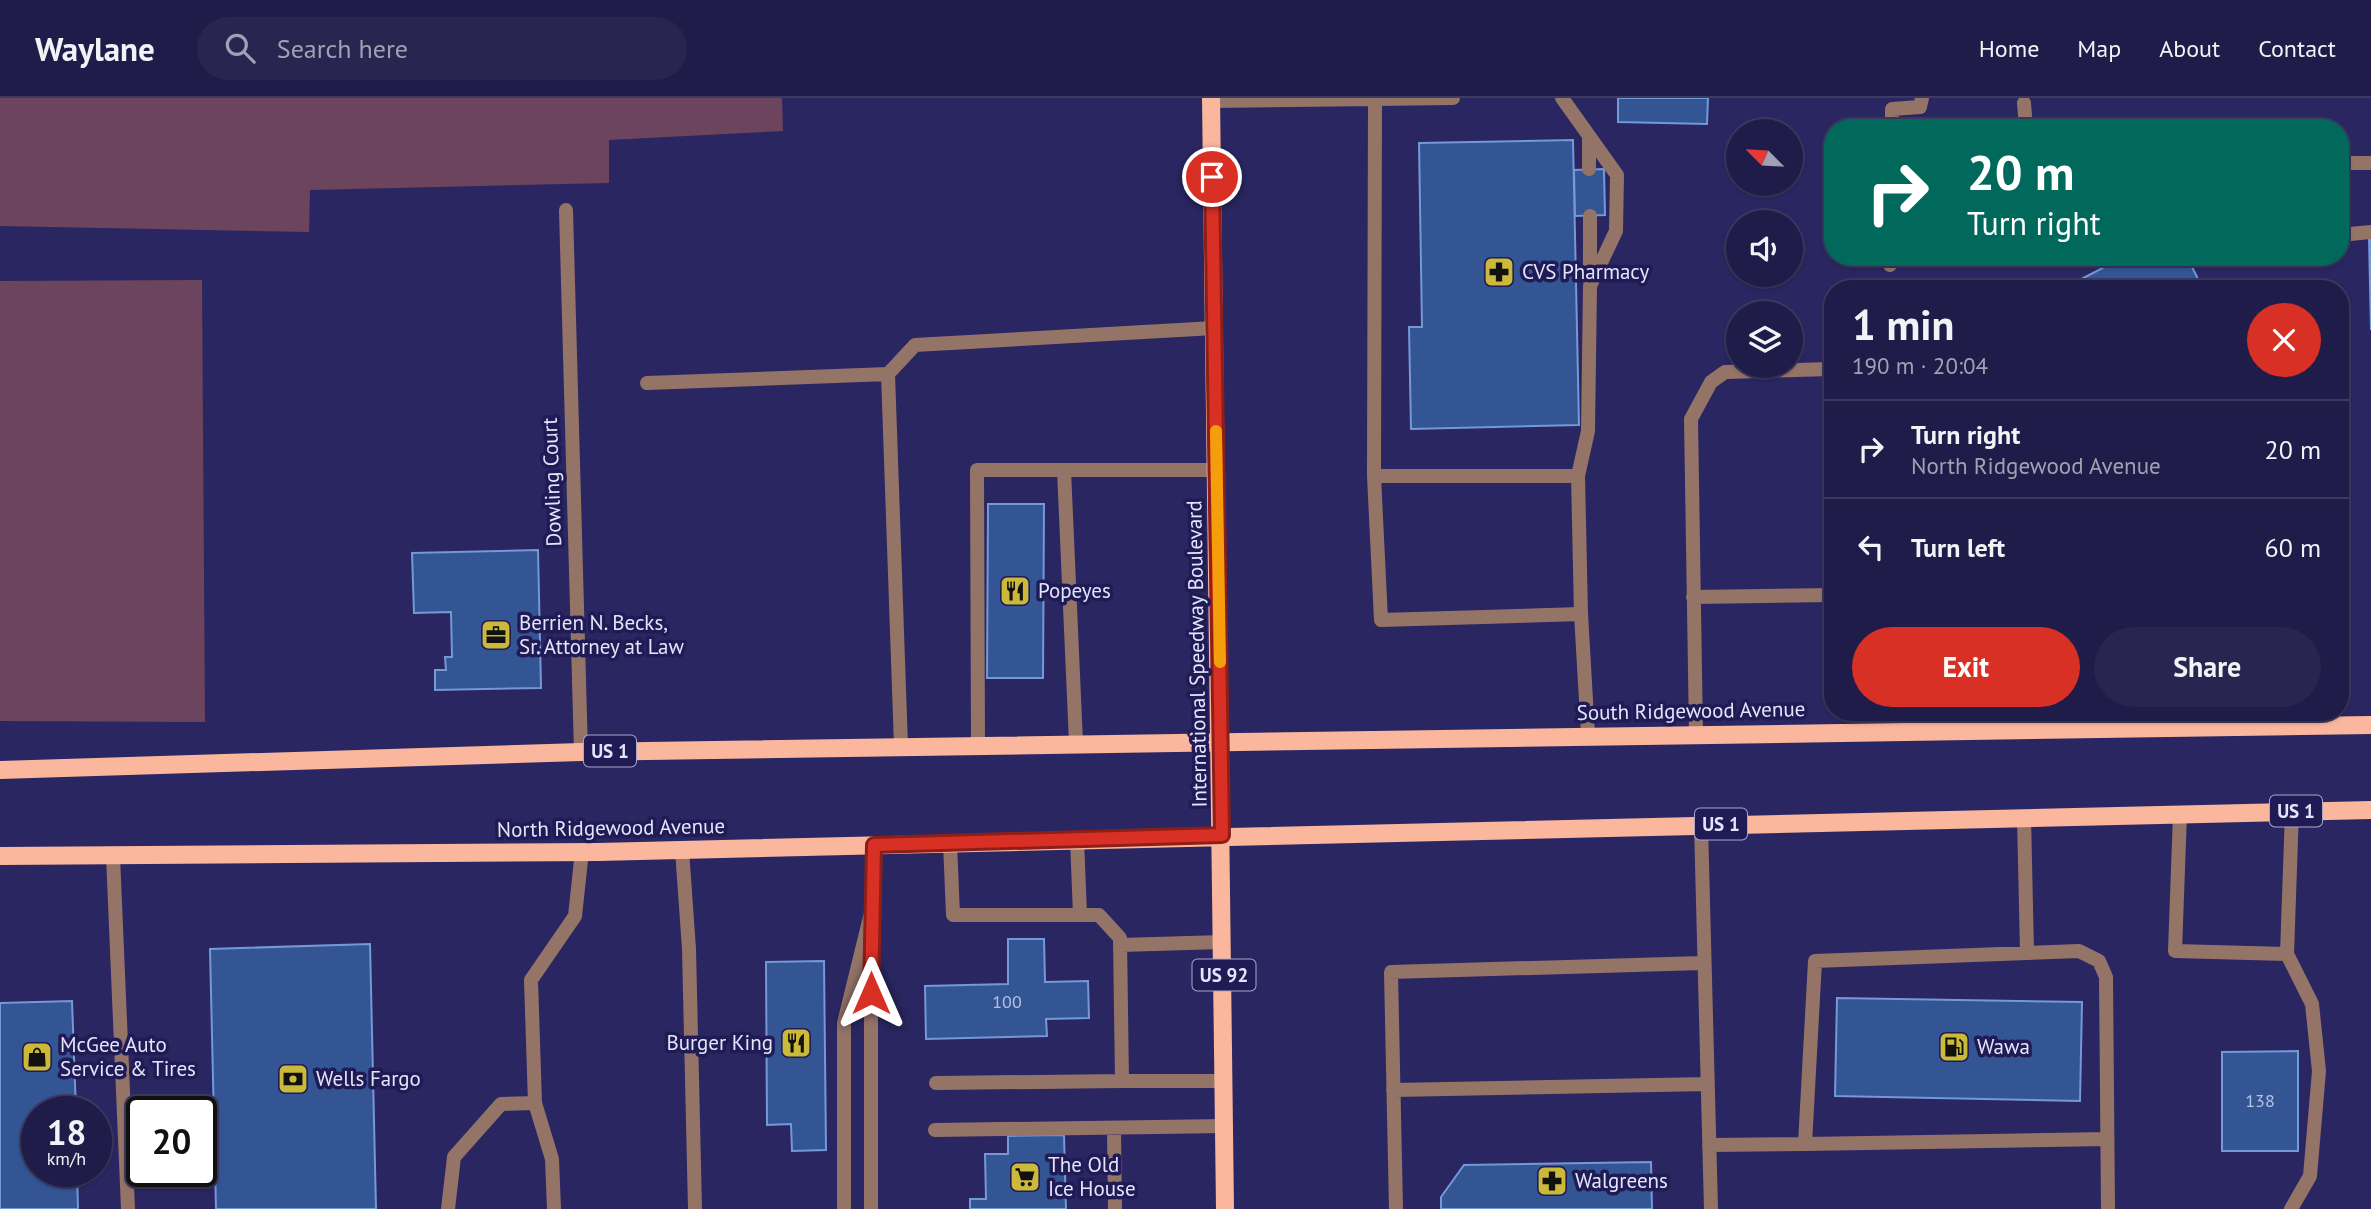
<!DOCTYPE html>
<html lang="en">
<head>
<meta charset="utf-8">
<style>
  body { margin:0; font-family:"PT Sans",sans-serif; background:#282550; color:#f1f3f6; height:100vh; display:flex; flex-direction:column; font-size:26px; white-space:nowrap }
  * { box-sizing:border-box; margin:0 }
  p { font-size:23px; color:#a2a1b4 }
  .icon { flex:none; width:38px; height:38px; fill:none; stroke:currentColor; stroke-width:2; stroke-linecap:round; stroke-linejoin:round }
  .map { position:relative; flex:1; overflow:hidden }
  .sheet { position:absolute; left:1824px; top:182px; width:525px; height:441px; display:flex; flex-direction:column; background:#201c49; border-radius:28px; box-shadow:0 2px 5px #0004,0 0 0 2px #3d3a61 }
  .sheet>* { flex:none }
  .hud { position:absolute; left:1824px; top:21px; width:525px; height:147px; border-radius:28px; box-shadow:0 2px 5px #0004,0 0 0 2px #3d3a61; background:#00695c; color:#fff; overflow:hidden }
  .needle { width:46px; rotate:294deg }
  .tools { position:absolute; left:1726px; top:21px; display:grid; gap:14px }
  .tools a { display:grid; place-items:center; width:77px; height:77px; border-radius:50%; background:#201c49; box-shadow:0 2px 5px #0004,0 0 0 2px #3d3a61; font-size:35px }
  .speed { position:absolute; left:21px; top:998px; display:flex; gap:14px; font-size:35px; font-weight:700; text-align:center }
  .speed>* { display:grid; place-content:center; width:91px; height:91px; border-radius:50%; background:#201c49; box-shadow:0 2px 5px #0004,0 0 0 2px #3d3a61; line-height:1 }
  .speed small { font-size:18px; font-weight:400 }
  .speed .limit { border:4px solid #111; border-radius:10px; background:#fff; color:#111 }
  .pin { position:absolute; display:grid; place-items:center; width:60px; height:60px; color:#fff; margin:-30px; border:4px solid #fff; border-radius:50%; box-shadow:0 2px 7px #0007 }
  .me { position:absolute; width:77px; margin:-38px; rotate:0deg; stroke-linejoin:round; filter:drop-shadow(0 0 5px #0008) }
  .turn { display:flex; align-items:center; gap:24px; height:147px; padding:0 28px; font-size:32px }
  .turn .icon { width:91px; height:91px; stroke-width:2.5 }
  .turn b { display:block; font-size:49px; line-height:60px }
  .round { display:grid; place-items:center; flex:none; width:74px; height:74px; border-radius:37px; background:#282550 }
  .head { display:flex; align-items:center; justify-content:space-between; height:119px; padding:0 28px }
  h1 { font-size:42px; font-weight:700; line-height:52px }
  .button { display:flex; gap:14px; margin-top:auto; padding:14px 28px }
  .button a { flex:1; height:80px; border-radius:42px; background:#d93025; color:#fff; font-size:28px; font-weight:700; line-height:80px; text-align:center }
  .button a+a { background:#282550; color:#f1f3f6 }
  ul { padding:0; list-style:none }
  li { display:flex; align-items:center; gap:21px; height:98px; padding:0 28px; border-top:2px solid #3d3a61 }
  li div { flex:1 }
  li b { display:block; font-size:26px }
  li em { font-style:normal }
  header { display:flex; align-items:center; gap:42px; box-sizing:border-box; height:98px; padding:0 35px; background:#201c49; border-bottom:2px solid #3d3a61 }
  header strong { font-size:33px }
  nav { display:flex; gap:38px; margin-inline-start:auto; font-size:24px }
  .search { width:490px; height:63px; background:#282550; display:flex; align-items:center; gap:18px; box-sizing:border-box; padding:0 24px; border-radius:38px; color:#a2a1b4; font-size:26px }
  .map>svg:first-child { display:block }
</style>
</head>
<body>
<header>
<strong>Waylane</strong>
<div class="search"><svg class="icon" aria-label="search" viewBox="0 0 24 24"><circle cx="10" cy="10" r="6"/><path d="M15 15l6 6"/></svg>Search here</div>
<nav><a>Home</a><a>Map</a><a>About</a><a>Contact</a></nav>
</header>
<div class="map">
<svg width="2371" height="1111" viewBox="0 0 2371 1111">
  <rect width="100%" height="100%" fill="#2a2661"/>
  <!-- green -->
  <path fill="#6d445e" d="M 0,0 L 782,0 L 783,33 L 609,42 L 609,85 L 310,92 L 309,134 L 0,128 Z
    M 202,182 L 205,624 L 0,623 L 0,183 Z"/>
  <!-- building -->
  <path fill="#335594" stroke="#7598d7" stroke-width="2" d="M 1618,0 L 1708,0 L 1707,26 L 1618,24 Z
    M 1573,42 L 1579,327 L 1411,331 L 1409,229 L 1422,229 L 1419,45 Z
    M 1604,71 L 1605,117 L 1575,118 L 1574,72 Z
    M 2369,140 L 2371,140 L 2371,232 Z
    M 2124,159 L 2187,159 L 2203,191 L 2062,191 Z
    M 988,406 L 1044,406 L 1043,580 L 987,580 Z
    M 538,452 L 541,590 L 435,592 L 435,572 L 446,572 L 445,559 L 452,559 L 451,514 L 414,515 L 412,455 Z
    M 1008,841 L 1044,841 L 1045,884 L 1088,883 L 1089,920 L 1046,921 L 1047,938 L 926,941 L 925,888 L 1008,886 Z
    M 370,846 L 376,1111 L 216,1111 L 210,851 Z
    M 824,863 L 826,1052 L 792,1053 L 791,1026 L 767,1027 L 766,864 Z
    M 1837,900 L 2082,904 L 2080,1003 L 1835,998 Z
    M 72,903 L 76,1013 L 37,1013 L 37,1073 L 77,1073 L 78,1111 L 0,1111 L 0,905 Z
    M 2298,953 L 2298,1053 L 2222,1053 L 2222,954 Z
    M 1064,1037 L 1066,1111 L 970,1111 L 970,1101 L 986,1101 L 985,1056 L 1008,1056 L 1008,1038 Z
    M 1651,1064 L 1652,1111 L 1441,1111 L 1441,1099 L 1464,1067 Z"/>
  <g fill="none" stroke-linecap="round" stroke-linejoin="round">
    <!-- service -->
    <path stroke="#957468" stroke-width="14" d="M 1562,0 L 1617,77 L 1616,133 L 1590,188 L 1588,333 L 1578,378
      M 1375,1 L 1453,0
      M 1211,3 L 1375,1 L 1374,378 L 1381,522 L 1581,516 L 1578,378 L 1374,378
      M 2024,5 L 2026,30
      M 1892,30 L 1892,11 L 1920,9 L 1922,0
      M 2340,65 L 2371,65
      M 1589,71 L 1589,39
      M 1590,118 L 1590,183
      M 2340,137 L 2371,134
      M 1890,167 L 1890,159
      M 888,276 L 915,247 L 1214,230
      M 647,285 L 888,276 L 901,648
      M 1064,372 L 1076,645
      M 1693,499 L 1832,497
      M 1581,516 L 1588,637
      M 2010,614 L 2010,632
      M 2274,614 L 2274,628
      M 1696,636 L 1691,321 L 1711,284 L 1725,274 L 1832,271
      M 978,646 L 977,372 L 1217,372
      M 2180,716 L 2175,853 L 2287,856 L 2292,713
      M 2024,719 L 2027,854
      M 1701,727 L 1711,1111
      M 1077,741 L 1080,817
      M 950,745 L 953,817 L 1099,817 L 1120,840 L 1122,983 L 1224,983
      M 682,752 L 689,851 L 695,1111
      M 113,758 L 128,1111
      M 1120,847 L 1223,844
      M 2287,856 L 2312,906 L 2319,973 L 2310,1078 L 2291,1111
      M 936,985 L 1122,983
      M 1393,992 L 1708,986
      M 535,1005 L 552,1061 L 554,1111
      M 1114,1030 L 1115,1111
      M 935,1032 L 1225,1028
      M 1805,1046 L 2107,1041
      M 1709,1047 L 1805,1046 L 1815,863 L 2079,853 L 2099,863 L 2106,879 L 2108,1111
      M 448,1111 L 454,1059 L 501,1006 L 535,1005 L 531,882 L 575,818 L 582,753
      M 844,1111 L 844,925 L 871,815 L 874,747
      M 871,1111 L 871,839
      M 1396,1111 L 1391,874 L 1702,865"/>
    <!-- minor -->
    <path stroke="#957468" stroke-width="14" d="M 566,112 L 581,654"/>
    <!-- primary -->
    <path stroke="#fbb79e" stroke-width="18" d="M 1211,0 L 1225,1111
      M 0,672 L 581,654 L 2371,627
      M 0,758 L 598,754 L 2371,712"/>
  </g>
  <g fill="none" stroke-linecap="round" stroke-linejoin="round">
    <!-- route casing -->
    <g stroke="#8d1f18" stroke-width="18">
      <path id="route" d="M 871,895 L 874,747 L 1222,737 L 1212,79"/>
    </g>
    <!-- route -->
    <use href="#route" stroke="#d93025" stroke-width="12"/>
    <!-- slow -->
    <path stroke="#f59e0b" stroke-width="12" d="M 1216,333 L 1220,564"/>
  </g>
  <!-- icons -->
  <defs>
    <g id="pharmacy-square" transform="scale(1.575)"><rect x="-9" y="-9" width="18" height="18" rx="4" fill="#cbba39" stroke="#211b55"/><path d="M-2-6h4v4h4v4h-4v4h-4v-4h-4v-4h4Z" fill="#111"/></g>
    <g id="restaurant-square" transform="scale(1.575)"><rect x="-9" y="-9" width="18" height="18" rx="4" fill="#cbba39" stroke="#211b55"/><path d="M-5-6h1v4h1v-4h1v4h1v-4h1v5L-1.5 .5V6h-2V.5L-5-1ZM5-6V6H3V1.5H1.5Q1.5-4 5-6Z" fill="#111"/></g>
    <g id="office-square" transform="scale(1.575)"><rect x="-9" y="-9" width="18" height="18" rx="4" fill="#cbba39" stroke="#211b55"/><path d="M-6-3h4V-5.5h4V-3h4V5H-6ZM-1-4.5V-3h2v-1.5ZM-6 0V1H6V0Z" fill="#111"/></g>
    <g id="fuel-square" transform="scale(1.575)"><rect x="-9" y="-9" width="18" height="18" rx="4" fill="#cbba39" stroke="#211b55"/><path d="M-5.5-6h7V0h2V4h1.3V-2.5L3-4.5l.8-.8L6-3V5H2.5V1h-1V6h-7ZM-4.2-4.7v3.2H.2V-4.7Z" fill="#111"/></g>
    <g id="shop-square" transform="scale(1.575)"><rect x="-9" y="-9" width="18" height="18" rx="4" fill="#cbba39" stroke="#211b55"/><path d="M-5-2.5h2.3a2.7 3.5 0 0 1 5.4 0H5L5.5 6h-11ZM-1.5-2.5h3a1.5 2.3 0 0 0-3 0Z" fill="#111"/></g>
    <g id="bank-square" transform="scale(1.575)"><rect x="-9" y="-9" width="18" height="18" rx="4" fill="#cbba39" stroke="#211b55"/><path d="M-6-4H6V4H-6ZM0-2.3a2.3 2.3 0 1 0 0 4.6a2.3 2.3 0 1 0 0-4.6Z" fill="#111"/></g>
    <g id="supermarket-square" transform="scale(1.575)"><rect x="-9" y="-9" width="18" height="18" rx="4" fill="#cbba39" stroke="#211b55"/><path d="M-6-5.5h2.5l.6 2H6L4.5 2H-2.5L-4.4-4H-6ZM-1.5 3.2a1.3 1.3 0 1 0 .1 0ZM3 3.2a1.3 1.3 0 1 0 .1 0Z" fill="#111"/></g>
  </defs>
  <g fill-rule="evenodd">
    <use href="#pharmacy-square" x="1499" y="174"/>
    <use href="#restaurant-square" x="1015" y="493"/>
    <use href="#office-square" x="496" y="537"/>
    <use href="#restaurant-square" x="796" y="945"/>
    <use href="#fuel-square" x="1954" y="949"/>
    <use href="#shop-square" x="37" y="959"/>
    <use href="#bank-square" x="293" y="981"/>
    <use href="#supermarket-square" x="1025" y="1079"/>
    <use href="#pharmacy-square" x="1552" y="1083"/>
  </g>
  <g text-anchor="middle" stroke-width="7" stroke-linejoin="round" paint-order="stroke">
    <!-- number labels -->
    <g font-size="18" fill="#b6c1e1">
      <text x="1007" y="910">100</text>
      <text x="2260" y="1009">138</text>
    </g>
    <!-- shield labels -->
    <g fill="#211b55" stroke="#a8a8c9" stroke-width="2">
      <rect x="584" y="637.5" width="52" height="31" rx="5"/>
      <rect x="2270" y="697.5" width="52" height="31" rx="5"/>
      <rect x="1695" y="710.5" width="52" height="31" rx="5"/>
      <rect x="1192.5" y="861.5" width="63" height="31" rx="5"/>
    </g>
    <g font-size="19" font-weight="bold" fill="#e2e5fb">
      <text x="610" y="660">US 1</text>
      <text x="2296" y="720">US 1</text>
      <text x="1721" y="733">US 1</text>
      <text x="1224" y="884">US 92</text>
    </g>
    <!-- poi labels -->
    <g font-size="21" fill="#e2e5fb" stroke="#211b55" text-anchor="start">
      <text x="1522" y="181">CVS Pharmacy</text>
      <text x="1038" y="500">Popeyes</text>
      <text x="519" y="532">Berrien N. Becks,<tspan x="519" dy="24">Sr. Attorney at Law</tspan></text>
      <text x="773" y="952" text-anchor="end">Burger King</text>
      <text x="60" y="954">McGee Auto<tspan x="60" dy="24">Service &amp; Tires</tspan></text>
      <text x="1977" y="956">Wawa</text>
      <text x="316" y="988">Wells Fargo</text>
      <text x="1048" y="1074">The Old<tspan x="1048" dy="24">Ice House</tspan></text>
      <text x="1575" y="1090">Walgreens</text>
    </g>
    <!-- street labels -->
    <g font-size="21" fill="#e2e5fb" stroke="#211b55">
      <text transform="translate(552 384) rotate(-92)" y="7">Dowling Court</text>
      <text transform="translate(1197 556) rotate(-91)" y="7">International Speedway Boulevard</text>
      <text transform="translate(1691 613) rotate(-1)" y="7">South Ridgewood Avenue</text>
      <text transform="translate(611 730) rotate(-1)" y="7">North Ridgewood Avenue</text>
    </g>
  </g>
</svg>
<div class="tools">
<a><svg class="needle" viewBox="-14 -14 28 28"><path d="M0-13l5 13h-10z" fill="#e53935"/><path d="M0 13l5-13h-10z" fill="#a2a1b4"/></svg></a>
<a><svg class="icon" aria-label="sound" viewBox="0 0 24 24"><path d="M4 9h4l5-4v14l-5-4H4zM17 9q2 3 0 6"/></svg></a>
<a><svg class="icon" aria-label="layers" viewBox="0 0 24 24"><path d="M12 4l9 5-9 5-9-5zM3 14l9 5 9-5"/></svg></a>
</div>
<div class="speed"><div>18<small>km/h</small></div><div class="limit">20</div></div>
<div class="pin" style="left:1212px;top:79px;background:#d93025"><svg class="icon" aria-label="arrive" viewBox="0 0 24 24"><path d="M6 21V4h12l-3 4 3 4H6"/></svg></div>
<svg class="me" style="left:871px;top:895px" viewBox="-20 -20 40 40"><path d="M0-17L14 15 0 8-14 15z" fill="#d93025" stroke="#fff" stroke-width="4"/></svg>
<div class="hud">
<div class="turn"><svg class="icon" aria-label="right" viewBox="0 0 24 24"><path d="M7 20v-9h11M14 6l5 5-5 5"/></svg><div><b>20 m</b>Turn right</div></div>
</div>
<section class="sheet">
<div class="head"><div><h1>1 min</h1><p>190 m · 20:04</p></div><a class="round" style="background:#d93025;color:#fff"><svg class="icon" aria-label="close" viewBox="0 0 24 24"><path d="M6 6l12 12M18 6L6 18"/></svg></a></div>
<ul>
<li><svg class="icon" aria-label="right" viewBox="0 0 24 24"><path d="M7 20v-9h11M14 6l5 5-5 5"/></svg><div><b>Turn right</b><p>North Ridgewood Avenue</p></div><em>20 m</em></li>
<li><svg class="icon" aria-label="left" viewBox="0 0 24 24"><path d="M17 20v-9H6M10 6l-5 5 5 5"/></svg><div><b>Turn left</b></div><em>60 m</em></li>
</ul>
<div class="button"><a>Exit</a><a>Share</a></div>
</section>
</div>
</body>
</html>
